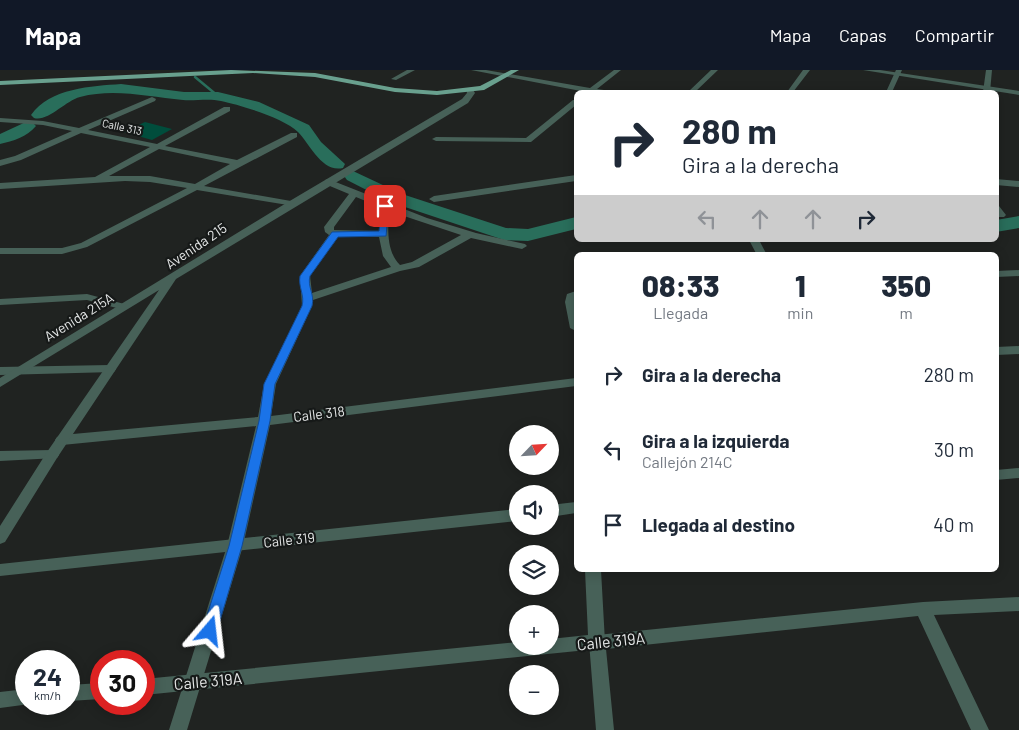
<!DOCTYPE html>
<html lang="es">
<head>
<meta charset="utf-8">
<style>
  body { margin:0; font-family:Barlow,sans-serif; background:#f6f6f7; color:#1f2937; height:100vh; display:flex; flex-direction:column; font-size:19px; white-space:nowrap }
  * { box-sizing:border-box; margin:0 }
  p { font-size:16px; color:#747a83 }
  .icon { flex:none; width:28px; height:28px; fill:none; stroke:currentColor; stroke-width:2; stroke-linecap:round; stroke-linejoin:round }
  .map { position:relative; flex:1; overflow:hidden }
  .sheet { position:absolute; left:574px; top:182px; width:425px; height:320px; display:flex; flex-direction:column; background:#fff; border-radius:8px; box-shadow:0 2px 12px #0003 }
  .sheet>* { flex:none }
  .hud { position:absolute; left:574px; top:20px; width:425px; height:152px; border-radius:8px; box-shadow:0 2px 12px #0003; background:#fff; color:#1f2937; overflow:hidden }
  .needle { width:32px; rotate:65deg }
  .buttons { position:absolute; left:509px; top:355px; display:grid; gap:10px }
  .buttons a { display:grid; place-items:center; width:50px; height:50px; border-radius:50%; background:#fff; box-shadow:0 2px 12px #0003; font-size:25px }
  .speed { position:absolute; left:15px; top:580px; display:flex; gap:10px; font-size:25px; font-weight:700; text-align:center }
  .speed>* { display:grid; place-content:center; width:65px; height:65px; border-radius:50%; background:#fff; box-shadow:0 2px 12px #0003; line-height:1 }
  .speed small { font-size:12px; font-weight:400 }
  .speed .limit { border:8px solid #d22; background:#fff; color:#111 }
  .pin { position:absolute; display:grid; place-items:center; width:42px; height:42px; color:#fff; margin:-21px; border-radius:10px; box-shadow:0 2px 8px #0006 }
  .me { position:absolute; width:55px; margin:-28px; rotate:17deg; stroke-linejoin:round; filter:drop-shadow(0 0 4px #0008) }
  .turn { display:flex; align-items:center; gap:18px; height:105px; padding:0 25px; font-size:22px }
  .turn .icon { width:65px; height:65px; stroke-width:2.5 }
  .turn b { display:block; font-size:35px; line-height:42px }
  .lanes { display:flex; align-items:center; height:48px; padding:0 25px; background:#0003; justify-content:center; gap:25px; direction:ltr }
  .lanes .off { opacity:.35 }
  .eta { display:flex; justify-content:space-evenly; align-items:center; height:85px; text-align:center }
  .eta b { font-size:30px; font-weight:800; line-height:35px }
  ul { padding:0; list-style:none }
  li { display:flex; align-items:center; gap:15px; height:75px; padding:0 25px }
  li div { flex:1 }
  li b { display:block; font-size:19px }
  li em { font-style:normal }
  header { display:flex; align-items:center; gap:30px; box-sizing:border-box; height:70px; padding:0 25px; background:#111827; color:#fff }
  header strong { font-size:24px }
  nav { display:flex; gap:28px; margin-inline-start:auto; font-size:18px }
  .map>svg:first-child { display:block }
</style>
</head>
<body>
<header>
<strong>Mapa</strong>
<nav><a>Mapa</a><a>Capas</a><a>Compartir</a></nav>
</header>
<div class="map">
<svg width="1019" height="660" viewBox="0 0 1019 660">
  <rect width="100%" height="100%" fill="#202321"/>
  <!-- green -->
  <path fill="#004d3c" d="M 145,52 L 172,59 L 152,70 L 124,62 Z"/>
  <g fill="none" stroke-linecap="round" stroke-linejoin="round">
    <!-- stream -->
    <path stroke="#296e5b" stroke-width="2.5" d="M 195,7 L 218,26"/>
    <!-- river -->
    <path fill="#296e5b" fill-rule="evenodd" d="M 121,14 L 184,22 L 218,22 L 259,32 L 309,55 L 321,72 L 345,94 L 343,98 C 322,103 310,74 298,62 C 284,48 240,35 221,31 C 209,28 195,31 183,30 C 148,27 115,18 80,27 C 65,31 48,52 34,48 L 31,45 C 50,18 92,16 121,14 Z
      M 28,51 L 33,53 L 36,56 C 27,67 13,71 0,74 L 0,64 Z
      M 353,101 L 402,124 L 506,158 L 528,159 L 576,147 L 576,159 L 528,171 L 504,170 L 390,132 L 347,110 L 344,106 L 347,102 Z
      M 1019,146 L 1019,158 L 996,162 L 996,150 Z"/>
    <!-- minor -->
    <path fill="#476158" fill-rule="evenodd" d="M 407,0 L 415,0 L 396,10 L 391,9 Z
      M 471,0 L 486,0 L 590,18 L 614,0 L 621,0 L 597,19 L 604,20 L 604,22 L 586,22 Z
      M 711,0 L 718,0 L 695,22 L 688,22 Z
      M 803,0 L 810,0 L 793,22 L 787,22 Z
      M 896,0 L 902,0 L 892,22 L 886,22 Z
      M 986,0 L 992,0 L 990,22 L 983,22 Z
      M 152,27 L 156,29 L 155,31 L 88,60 L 157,74 L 224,37 L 230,37 L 230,41 L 165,76 L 237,90 L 291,63 L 297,63 L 297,67 L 204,116 L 291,131 L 294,132 L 294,136 L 197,120 L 87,177 L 62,184 L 0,184 L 0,178 L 62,178 L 81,173 L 187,118 L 150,112 L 125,111 L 0,119 L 0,113 L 95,107 L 150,77 L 81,63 L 21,90 L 0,96 L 0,90 L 15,86 L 72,61 L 43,55 L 0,52 L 0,48 L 43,51 L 79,58 ZM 159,79 L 230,94 L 195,114 L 150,106 L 109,106 Z
      M 573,30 L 576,30 L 576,35 L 531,72 L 436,71 L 432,69 L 436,67 L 526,68 Z
      M 576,105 L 576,111 L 434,132 L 429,129 L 434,126 Z
      M 328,109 L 427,148 L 476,163 L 525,174 L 527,176 L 522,179 L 471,168 L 419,197 L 400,201 L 313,230 L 312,236 L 276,314 L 271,346 L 576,308 L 576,316 L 270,355 L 243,476 L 187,660 L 169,660 L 227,476 L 256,356 L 62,375 L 57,373 L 55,370 L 57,367 L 62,365 L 258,347 L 264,314 L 302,236 L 300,206 L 329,165 L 325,162 L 324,157 L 349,124 L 325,114 L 325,110 ZM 356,127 L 380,137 L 379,161 L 334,160 L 334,157 ZM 389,141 L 461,165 L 412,192 L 400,195 C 386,181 388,159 389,141 ZM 338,167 L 379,167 L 383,186 L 391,197 L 312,223 L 310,206 Z
      M 996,109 L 1019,111 L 1019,117 L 996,115 Z
      M 996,135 L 999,136 L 1006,145 L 1004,147 L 998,147 Z
      M 749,170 L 759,170 L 767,185 L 757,185 Z
      M 1019,200 L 1019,206 L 996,207 L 996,201 Z
      M 576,221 L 576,261 L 570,258 L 565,232 L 567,224 Z
      M 87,224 L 128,235 L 129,237 L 124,240 L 87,230 L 0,235 L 0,229 Z
      M 1019,276 L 1019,284 L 996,285 L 996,277 Z
      M 110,295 L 116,299 L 114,302 L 0,305 L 0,297 Z
      M 52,380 L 57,382 L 59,385 L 57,388 L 0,391 L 0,381 Z
      M 1019,398 L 1019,408 L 996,410 L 996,400 Z
      M 1019,527 L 1019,541 L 934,545 L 989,660 L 971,660 L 918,546 L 606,579 L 614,660 L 596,660 L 589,572 L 591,567 L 597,565 L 923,532 Z"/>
    <!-- tertiary -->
    <path fill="#476158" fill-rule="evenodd" d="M 863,0 L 880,0 L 1019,21 L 1019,25 Z
      M 466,18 L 472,18 L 475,23 L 468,33 L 176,209 L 57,388 L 5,472 L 0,474 L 0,456 L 47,382 L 159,220 L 0,317 L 0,308 L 288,132 L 462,29 L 467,23 Z
      M 576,432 L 576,443 L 550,447 L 550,435 Z
      M 518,439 L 518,451 L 0,506 L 0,494 Z
      M 585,500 L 601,500 L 605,572 L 603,577 L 597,579 L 144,625 L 144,609 L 518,572 L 518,576 L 550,576 L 550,569 L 588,565 Z
      M 101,613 L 101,629 L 69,631 L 69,615 Z
      M 26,619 L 26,634 L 30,634 L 0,638 L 0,622 Z"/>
    <!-- primary -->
    <path fill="#69a08e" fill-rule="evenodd" d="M 231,0 L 315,3 L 395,18 L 437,21 L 480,16 L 511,0 L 519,0 L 484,20 L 437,25 L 395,22 L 315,7 L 253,3 L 0,15 L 0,11 Z"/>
  </g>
  <!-- route -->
  <path fill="#1a73e8" stroke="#114b97" d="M 382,134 L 389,136 L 386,166 L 338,167 L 310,206 C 307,217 315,224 312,236 L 275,314 L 270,351 L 242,476 L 217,561 L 215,566 L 210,568 L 204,566 L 202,561 L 229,476 L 259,351 L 264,314 L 302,236 C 305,225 298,217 300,206 L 332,162 L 379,161 Z"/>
  <g text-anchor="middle" stroke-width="4.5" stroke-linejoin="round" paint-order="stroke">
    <!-- far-street labels -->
    <g font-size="11" fill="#e4e6e6" stroke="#161918">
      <text transform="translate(122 57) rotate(12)" y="4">Calle 313</text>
    </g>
    <!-- street labels -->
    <g font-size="14" fill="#e4e6e6" stroke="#161918">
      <text transform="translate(196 176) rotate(-34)" y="5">Avenida 215</text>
      <text transform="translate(79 247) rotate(-32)" y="5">Avenida 215A</text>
      <text transform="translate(319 344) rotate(-7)" y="5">Calle 318</text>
      <text transform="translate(289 470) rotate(-6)" y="5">Calle 319</text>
    </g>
    <!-- near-street labels -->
    <g font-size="16" fill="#e4e6e6" stroke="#161918">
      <text transform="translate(611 571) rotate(-6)" y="6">Calle 319A</text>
      <text transform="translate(208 611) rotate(-5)" y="6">Calle 319A</text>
    </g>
  </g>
</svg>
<div class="buttons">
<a><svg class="needle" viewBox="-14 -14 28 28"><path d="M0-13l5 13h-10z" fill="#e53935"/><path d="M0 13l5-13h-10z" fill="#747a83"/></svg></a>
<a><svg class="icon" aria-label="sound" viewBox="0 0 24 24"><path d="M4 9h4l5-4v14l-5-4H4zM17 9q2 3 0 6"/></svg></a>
<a><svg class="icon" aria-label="layers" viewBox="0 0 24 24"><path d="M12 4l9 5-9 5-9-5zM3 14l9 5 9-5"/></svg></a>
<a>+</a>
<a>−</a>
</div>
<div class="speed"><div>24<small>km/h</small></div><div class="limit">30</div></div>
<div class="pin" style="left:385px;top:136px;background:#d93025"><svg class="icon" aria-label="arrive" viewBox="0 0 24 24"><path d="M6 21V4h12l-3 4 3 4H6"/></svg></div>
<svg class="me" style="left:210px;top:561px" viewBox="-20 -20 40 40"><path d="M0-17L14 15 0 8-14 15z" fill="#1a73e8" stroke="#fff" stroke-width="4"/></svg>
<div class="hud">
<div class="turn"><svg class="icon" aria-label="right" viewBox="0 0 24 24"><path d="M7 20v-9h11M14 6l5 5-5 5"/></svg><div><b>280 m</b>Gira a la derecha</div></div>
<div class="lanes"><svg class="icon off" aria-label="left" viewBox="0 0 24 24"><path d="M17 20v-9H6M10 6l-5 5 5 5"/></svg><svg class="icon off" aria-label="ahead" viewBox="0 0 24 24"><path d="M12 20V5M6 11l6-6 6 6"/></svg><svg class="icon off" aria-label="ahead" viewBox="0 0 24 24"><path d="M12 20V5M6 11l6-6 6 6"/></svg><svg class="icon" aria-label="right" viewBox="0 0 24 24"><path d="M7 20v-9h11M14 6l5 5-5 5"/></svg></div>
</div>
<section class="sheet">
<div class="eta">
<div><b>08:33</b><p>Llegada</p></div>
<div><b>1</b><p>min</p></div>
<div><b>350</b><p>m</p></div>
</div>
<ul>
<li><svg class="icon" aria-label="right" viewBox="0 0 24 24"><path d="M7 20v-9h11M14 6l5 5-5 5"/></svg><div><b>Gira a la derecha</b></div><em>280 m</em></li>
<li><svg class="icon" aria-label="left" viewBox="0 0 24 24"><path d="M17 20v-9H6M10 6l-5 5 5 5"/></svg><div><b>Gira a la izquierda</b><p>Callejón 214C</p></div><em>30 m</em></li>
<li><svg class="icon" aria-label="arrive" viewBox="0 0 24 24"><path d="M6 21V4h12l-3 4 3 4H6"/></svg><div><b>Llegada al destino</b></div><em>40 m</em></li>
</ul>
</section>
</div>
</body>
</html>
